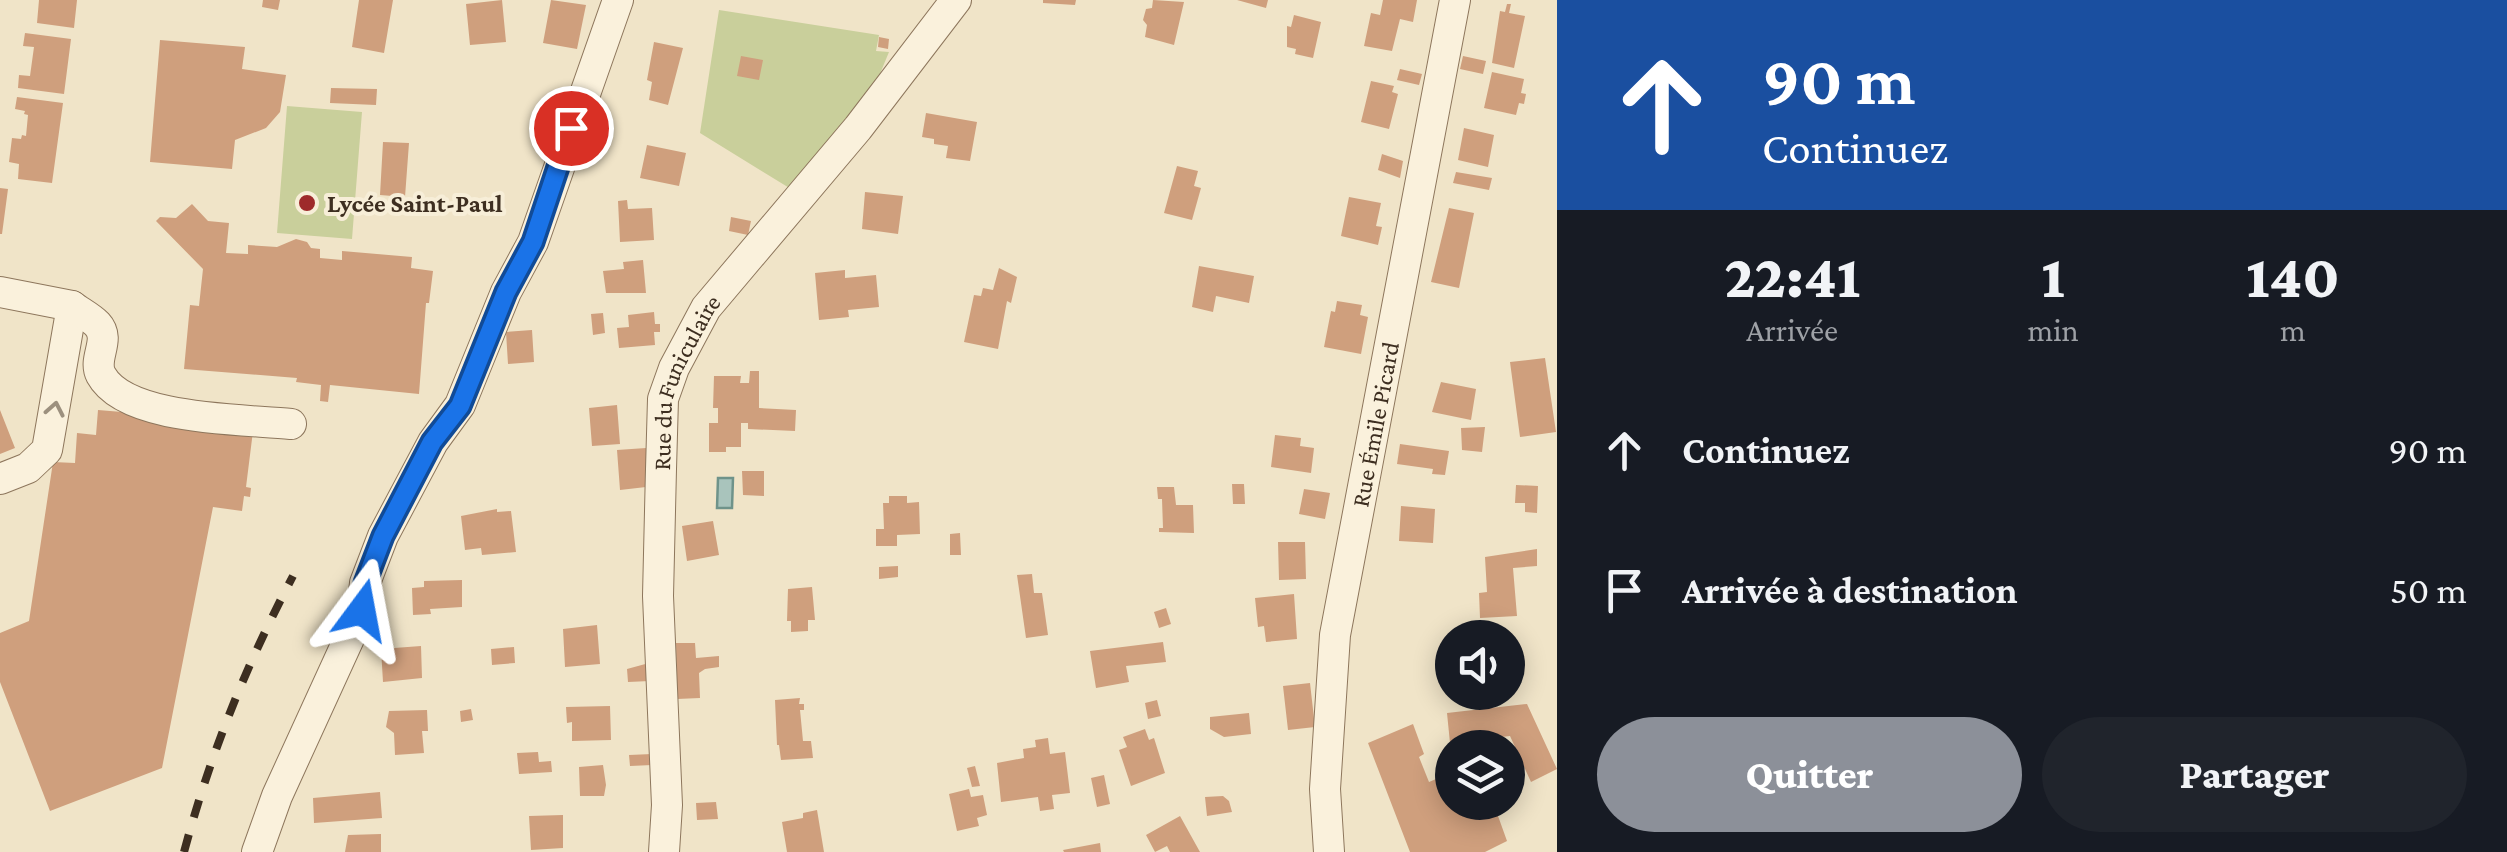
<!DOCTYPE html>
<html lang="fr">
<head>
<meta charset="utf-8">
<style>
  body { margin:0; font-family:"Crimson Pro",serif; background:#20242c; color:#f1f3f6; height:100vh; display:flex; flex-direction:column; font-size:38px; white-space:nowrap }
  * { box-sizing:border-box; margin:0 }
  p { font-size:32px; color:#9ea1a6 }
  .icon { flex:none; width:55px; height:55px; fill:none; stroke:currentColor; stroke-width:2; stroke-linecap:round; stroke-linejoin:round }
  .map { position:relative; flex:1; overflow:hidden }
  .sheet { display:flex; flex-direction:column; background:#171b24; width:950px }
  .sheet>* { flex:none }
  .guide { background:#1a4fa0; color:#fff; overflow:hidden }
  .buttons { position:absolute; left:1435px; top:620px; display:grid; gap:20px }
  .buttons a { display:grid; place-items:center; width:90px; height:90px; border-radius:50%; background:#171b24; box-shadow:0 5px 25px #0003; font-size:50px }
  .pin { position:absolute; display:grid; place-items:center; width:85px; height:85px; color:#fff; margin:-42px; border:5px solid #fff; border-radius:50%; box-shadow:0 2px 10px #0007 }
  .me { position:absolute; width:110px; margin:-55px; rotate:13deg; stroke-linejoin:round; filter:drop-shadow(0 0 8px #0008) }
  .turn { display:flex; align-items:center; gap:35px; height:210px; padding:0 40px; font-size:45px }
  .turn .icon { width:130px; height:130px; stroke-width:2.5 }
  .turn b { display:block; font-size:70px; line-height:85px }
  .eta { display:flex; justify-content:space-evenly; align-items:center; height:170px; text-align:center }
  .eta b { font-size:60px; font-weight:800; line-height:70px }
  .cta { display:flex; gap:20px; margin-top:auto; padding:20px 40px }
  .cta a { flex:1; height:115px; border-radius:60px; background:#8c9099; color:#fff; font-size:40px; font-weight:800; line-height:115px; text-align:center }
  .cta a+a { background:#20242c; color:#f1f3f6 }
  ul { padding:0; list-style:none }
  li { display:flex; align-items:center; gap:30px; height:140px; padding:0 40px }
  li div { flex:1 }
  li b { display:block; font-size:38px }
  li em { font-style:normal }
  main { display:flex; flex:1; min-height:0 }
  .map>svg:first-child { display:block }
</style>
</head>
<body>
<main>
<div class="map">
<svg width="1557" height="852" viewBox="0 0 1557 852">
  <rect width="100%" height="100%" fill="#f0e4c8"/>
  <!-- green -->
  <path fill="#c9cf9b" d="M 719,10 L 879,35 L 876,51 L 889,52 L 872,93 L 791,189 L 700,133 Z
    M 287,106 L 362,112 L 352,239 L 277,233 Z"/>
  <!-- water -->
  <path fill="#a9c4bc" stroke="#6f938a" stroke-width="2.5" d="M 718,478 L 733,478 L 732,508 L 717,508 Z"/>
  <!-- building -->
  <path fill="#cf9f7d" d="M 39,0 L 77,0 L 74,28 L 37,23 Z
    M 263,0 L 280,0 L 278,10 L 262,7 Z
    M 359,0 L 393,0 L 384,53 L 352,47 Z
    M 502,0 L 506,42 L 470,45 L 466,4 Z
    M 551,0 L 586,5 L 577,49 L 543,43 Z
    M 1043,0 L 1076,0 L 1075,5 L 1043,3 Z
    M 1153,0 L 1184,2 L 1174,45 L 1145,37 L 1147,25 L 1143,20 L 1146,9 L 1152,8 Z
    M 1237,0 L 1268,0 L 1266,8 Z
    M 1383,0 L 1417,0 L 1413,22 L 1400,19 L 1392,51 L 1364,46 L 1371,13 L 1380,15 Z
    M 1507,4 L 1511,4 L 1509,13 L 1525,16 L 1514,68 L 1492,63 L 1500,11 L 1505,12 Z
    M 1294,15 L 1321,22 L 1313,58 L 1295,54 L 1296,49 L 1287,47 L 1287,26 L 1291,27 Z
    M 25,33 L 71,39 L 64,94 L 18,88 L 19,75 L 30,76 L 34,47 L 23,46 Z
    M 879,37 L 889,39 L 888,49 L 878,47 Z
    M 160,40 L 245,47 L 242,69 L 286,75 L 280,112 L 266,128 L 235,140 L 232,169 L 150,162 Z
    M 654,42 L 683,48 L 668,105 L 649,100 L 652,82 L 647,80 Z
    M 741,56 L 763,60 L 759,80 L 737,76 Z
    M 1463,56 L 1486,61 L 1483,74 L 1460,69 Z
    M 1400,69 L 1422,74 L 1419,85 L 1397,80 Z
    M 1492,72 L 1524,79 L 1521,93 L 1526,94 L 1524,104 L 1519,103 L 1516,115 L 1484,108 Z
    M 1371,81 L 1394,86 L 1392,92 L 1398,94 L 1389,129 L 1361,122 Z
    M 331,88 L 377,89 L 376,105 L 330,103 Z
    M 17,97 L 63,103 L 52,183 L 18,179 L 19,164 L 9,162 L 12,138 L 21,139 L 22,135 L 26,136 L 28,115 L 24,114 L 25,111 L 15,109 Z
    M 926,113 L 977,122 L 970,161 L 946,158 L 948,146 L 934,144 L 934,139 L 922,137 Z
    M 1464,128 L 1494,135 L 1488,167 L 1458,160 Z
    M 383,142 L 409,143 L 405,197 L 380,195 Z
    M 647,145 L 686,153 L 679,186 L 640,178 Z
    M 1382,154 L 1403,161 L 1400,178 L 1378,170 Z
    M 1177,166 L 1198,171 L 1194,186 L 1201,188 L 1192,220 L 1164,213 Z
    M 1456,172 L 1492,178 L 1489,190 L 1453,183 Z
    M 0,188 L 8,189 L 2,234 L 0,234 Z
    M 865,192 L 903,196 L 898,234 L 862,229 Z
    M 1349,197 L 1381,203 L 1376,226 L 1382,227 L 1378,245 L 1341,236 Z
    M 627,200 L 628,209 L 652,208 L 654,240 L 620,242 L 618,201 Z
    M 192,204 L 208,221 L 229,223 L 226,253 L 248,254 L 248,245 L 277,247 L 296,239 L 307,242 L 311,248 L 320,249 L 320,258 L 342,260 L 342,251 L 412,257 L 411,268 L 433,271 L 429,303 L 426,303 L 419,394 L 330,385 L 328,402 L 320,401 L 321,385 L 296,382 L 297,378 L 184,369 L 190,305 L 199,306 L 203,269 L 156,221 L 160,217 L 176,218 Z
    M 1449,208 L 1474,213 L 1459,288 L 1431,282 Z
    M 731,217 L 751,221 L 748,235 L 729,231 Z
    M 643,260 L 646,293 L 606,293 L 603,271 L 624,269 L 623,262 Z
    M 1199,266 L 1254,276 L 1249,303 L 1216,296 L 1213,312 L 1192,307 Z
    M 999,268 L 1017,277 L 1011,303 L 1007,301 L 998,349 L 964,342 L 974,295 L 981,296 L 983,288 L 993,290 Z
    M 845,270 L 845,278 L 876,275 L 879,307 L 848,310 L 849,317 L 819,320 L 815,273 Z
    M 1337,301 L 1362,305 L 1360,315 L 1368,317 L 1361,354 L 1324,347 L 1331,311 L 1335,312 Z
    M 654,312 L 655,324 L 660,324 L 660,332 L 654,332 L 655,345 L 619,348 L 617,328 L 629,327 L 628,315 Z
    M 603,313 L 605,333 L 593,335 L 591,314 Z
    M 532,330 L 534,362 L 508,364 L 506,332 Z
    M 1545,358 L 1556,432 L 1520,437 L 1510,362 Z
    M 750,371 L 759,371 L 759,408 L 796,410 L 795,431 L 748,429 L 748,423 L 741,423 L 741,447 L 726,447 L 726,452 L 709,452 L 709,423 L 718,423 L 718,408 L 713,408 L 714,376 L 741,376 L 740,383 L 749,383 Z
    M 1441,382 L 1476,389 L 1471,420 L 1432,412 Z
    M 617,405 L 620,444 L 592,446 L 589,408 Z
    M 0,410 L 15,448 L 0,454 Z
    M 98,410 L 254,423 L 246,487 L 251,488 L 250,497 L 244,496 L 242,511 L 213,507 L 162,768 L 50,811 L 0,682 L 0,633 L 29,621 L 53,462 L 75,463 L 77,433 L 96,435 Z
    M 1485,427 L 1482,452 L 1462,450 L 1461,428 Z
    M 1275,435 L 1301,438 L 1300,446 L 1314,448 L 1311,473 L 1271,467 Z
    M 1400,444 L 1449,451 L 1445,475 L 1432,474 L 1433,469 L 1397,464 Z
    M 646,448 L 646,487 L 620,490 L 617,450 Z
    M 742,471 L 764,471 L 764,496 L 743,495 Z
    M 1232,484 L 1244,484 L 1245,504 L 1233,504 Z
    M 1516,485 L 1538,486 L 1537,513 L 1525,512 L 1525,503 L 1515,503 Z
    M 1157,487 L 1174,487 L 1176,505 L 1193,505 L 1194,533 L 1159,532 L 1159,528 L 1163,528 L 1162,499 L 1158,499 Z
    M 1304,489 L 1330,493 L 1325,519 L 1299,514 Z
    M 889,496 L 907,496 L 907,503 L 919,502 L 920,534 L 897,535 L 897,546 L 876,546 L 876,529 L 884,529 L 883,503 L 889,503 Z
    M 1401,506 L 1435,509 L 1433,543 L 1399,541 Z
    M 497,509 L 497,512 L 511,511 L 516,552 L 482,555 L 481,548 L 465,550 L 461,516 Z
    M 713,521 L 719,555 L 687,561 L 682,526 Z
    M 960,533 L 961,555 L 950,555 L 950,534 Z
    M 1278,542 L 1305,542 L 1306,579 L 1279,580 Z
    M 1537,549 L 1537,566 L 1513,568 L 1517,616 L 1480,618 L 1479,593 L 1487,592 L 1485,557 Z
    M 898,566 L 898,577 L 879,579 L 879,567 Z
    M 1032,574 L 1034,593 L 1042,593 L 1048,635 L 1026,638 L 1017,575 Z
    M 462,580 L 462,607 L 430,609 L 431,614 L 413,615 L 412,588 L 424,587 L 424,581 Z
    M 812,587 L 815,620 L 808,620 L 808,631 L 791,632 L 791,621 L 787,621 L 788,589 Z
    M 1294,594 L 1297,639 L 1266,642 L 1264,626 L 1258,627 L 1255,598 Z
    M 1166,608 L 1171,624 L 1159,628 L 1154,612 Z
    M 597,625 L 600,664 L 565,667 L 563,629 Z
    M 1163,642 L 1166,662 L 1126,666 L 1129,682 L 1096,688 L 1090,651 Z
    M 676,643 L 695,643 L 696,658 L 719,656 L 719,667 L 705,669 L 699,673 L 700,698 L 677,699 Z
    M 421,646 L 422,678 L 383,682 L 381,649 Z
    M 514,647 L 515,663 L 492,665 L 491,649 Z
    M 649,663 L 650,681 L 628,682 L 627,669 Z
    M 1310,683 L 1315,727 L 1288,730 L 1283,686 Z
    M 800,698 L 799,704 L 804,704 L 804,710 L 800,710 L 803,741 L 811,741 L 813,758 L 781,760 L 779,745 L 777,745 L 775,700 Z
    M 1157,700 L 1161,716 L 1148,719 L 1145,703 Z
    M 1527,704 L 1557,769 L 1531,782 L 1510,736 L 1450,743 L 1447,713 Z
    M 610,706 L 611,740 L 572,741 L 572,722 L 567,723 L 566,707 Z
    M 471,709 L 473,720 L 461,722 L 460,711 Z
    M 427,710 L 428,731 L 422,731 L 424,753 L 395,755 L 394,733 L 386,727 L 389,711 Z
    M 1249,713 L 1251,734 L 1224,737 L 1210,729 L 1210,717 Z
    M 1413,724 L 1424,754 L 1419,757 L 1429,782 L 1436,779 L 1444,799 L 1452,796 L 1452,802 L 1462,802 L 1464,807 L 1474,802 L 1493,802 L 1507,841 L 1485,852 L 1410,852 L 1368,743 Z
    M 1145,729 L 1149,740 L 1154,738 L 1165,773 L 1131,786 L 1119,750 L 1127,747 L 1123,737 Z
    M 1048,738 L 1050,754 L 1065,752 L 1070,793 L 1052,795 L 1054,809 L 1040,811 L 1038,797 L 1001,802 L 997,763 L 1024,758 L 1023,749 L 1036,747 L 1035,740 Z
    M 538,752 L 539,762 L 551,761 L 552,772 L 519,774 L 517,753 Z
    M 652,754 L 652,765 L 630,766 L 629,755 Z
    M 603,765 L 606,785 L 604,796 L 580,796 L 579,767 Z
    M 975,766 L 980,786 L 972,787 L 967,768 Z
    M 1104,775 L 1110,804 L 1097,807 L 1091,778 Z
    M 969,789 L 971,797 L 983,795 L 987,815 L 977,818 L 979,826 L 957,831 L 949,794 Z
    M 380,792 L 382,818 L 314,823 L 313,798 Z
    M 1223,796 L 1229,801 L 1232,812 L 1207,816 L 1205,797 Z
    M 716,802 L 718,819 L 697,820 L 696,803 Z
    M 817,810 L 824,852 L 787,852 L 782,822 L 803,818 L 803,813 Z
    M 563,815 L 563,848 L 531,850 L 529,816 Z
    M 1180,816 L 1200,852 L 1170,852 L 1167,846 L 1155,852 L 1146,835 Z
    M 381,834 L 381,852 L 345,852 L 348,835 Z
    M 1100,843 L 1101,852 L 1064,852 L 1063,850 Z"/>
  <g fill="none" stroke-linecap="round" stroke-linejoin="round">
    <!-- minor casing -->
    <g stroke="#8d765c" stroke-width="32">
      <g id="minor">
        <path d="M 0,292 L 72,306 L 47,450 L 28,468 L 0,479"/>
        <path d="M 72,306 C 80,312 90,317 97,324 C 112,340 92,358 101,375 C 126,421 244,419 291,424"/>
        <path d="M 257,852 L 277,796 L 362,610 L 365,583 L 383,536 L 433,442 L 460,405 L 506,292 L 533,242 L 618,0"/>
        <path id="s1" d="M 664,852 L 667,805 L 658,596 L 661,469 L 663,399 L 674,368 L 706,308 L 858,128 L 956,0"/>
        <path id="s2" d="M 1329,852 L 1325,789 L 1335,635 L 1455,0"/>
      </g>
    </g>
    <!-- minor -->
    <use href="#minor" stroke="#faf1dc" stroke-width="30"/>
    <!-- rail -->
    <path stroke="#3d2e20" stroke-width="8" stroke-dasharray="18 18" stroke-linecap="butt" d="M 184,852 C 210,755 246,665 293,576"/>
  </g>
  <!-- one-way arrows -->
  <defs><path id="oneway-chevron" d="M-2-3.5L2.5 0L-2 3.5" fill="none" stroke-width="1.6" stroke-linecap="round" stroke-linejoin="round" transform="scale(2.5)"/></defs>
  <use stroke="#9c907e" href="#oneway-chevron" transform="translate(55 409) rotate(-79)"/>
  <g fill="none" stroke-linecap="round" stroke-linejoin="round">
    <!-- route casing -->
    <g stroke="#114b97" stroke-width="25">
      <path id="route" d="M 362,610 L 365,583 L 383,536 L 432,442 L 460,406 L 506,292 L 533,242 L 571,128"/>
    </g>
    <!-- route -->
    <use href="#route" stroke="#1a73e8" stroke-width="18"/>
  </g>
  <!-- markers -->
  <circle fill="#9e2a2b" stroke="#f7eed8" stroke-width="4" cx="307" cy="203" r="10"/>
  <g text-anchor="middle" stroke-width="8" stroke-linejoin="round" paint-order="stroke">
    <!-- poi labels -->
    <g font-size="25" font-weight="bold" fill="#3d2e20" stroke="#f7eed8" text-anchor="start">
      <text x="327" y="212">Lycée Saint-Paul</text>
    </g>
    <!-- street labels -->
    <g font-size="25" fill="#3d2e20" stroke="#f7eed8">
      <text dy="9" stroke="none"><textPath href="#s1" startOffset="475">Rue du Funiculaire</textPath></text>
      <text dy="9" stroke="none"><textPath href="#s2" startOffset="432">Rue Émile Picard</textPath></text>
    </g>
  </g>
</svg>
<div class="buttons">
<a><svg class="icon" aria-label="sound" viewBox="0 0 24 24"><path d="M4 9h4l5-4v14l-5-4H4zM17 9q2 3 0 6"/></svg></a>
<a><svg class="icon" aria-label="layers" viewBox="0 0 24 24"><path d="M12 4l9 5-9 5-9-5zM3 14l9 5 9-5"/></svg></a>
</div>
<div class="pin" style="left:571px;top:128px;background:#d93025"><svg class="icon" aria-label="arrive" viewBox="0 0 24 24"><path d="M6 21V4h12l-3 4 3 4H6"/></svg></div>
<svg class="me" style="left:362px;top:610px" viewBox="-20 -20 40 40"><path d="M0-17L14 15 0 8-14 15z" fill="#1a73e8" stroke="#fff" stroke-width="4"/></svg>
</div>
<section class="sheet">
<div class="guide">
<div class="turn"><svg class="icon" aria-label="ahead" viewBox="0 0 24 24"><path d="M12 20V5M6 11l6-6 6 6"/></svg><div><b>90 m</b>Continuez</div></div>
</div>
<div class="eta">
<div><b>22:41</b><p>Arrivée</p></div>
<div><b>1</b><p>min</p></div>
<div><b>140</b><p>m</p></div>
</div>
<ul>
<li><svg class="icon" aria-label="ahead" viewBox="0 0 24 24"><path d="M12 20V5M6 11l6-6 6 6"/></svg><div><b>Continuez</b></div><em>90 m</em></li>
<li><svg class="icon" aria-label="arrive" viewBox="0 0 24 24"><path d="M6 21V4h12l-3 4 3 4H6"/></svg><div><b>Arrivée à destination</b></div><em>50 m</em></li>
</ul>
<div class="cta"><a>Quitter</a><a>Partager</a></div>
</section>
</main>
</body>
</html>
